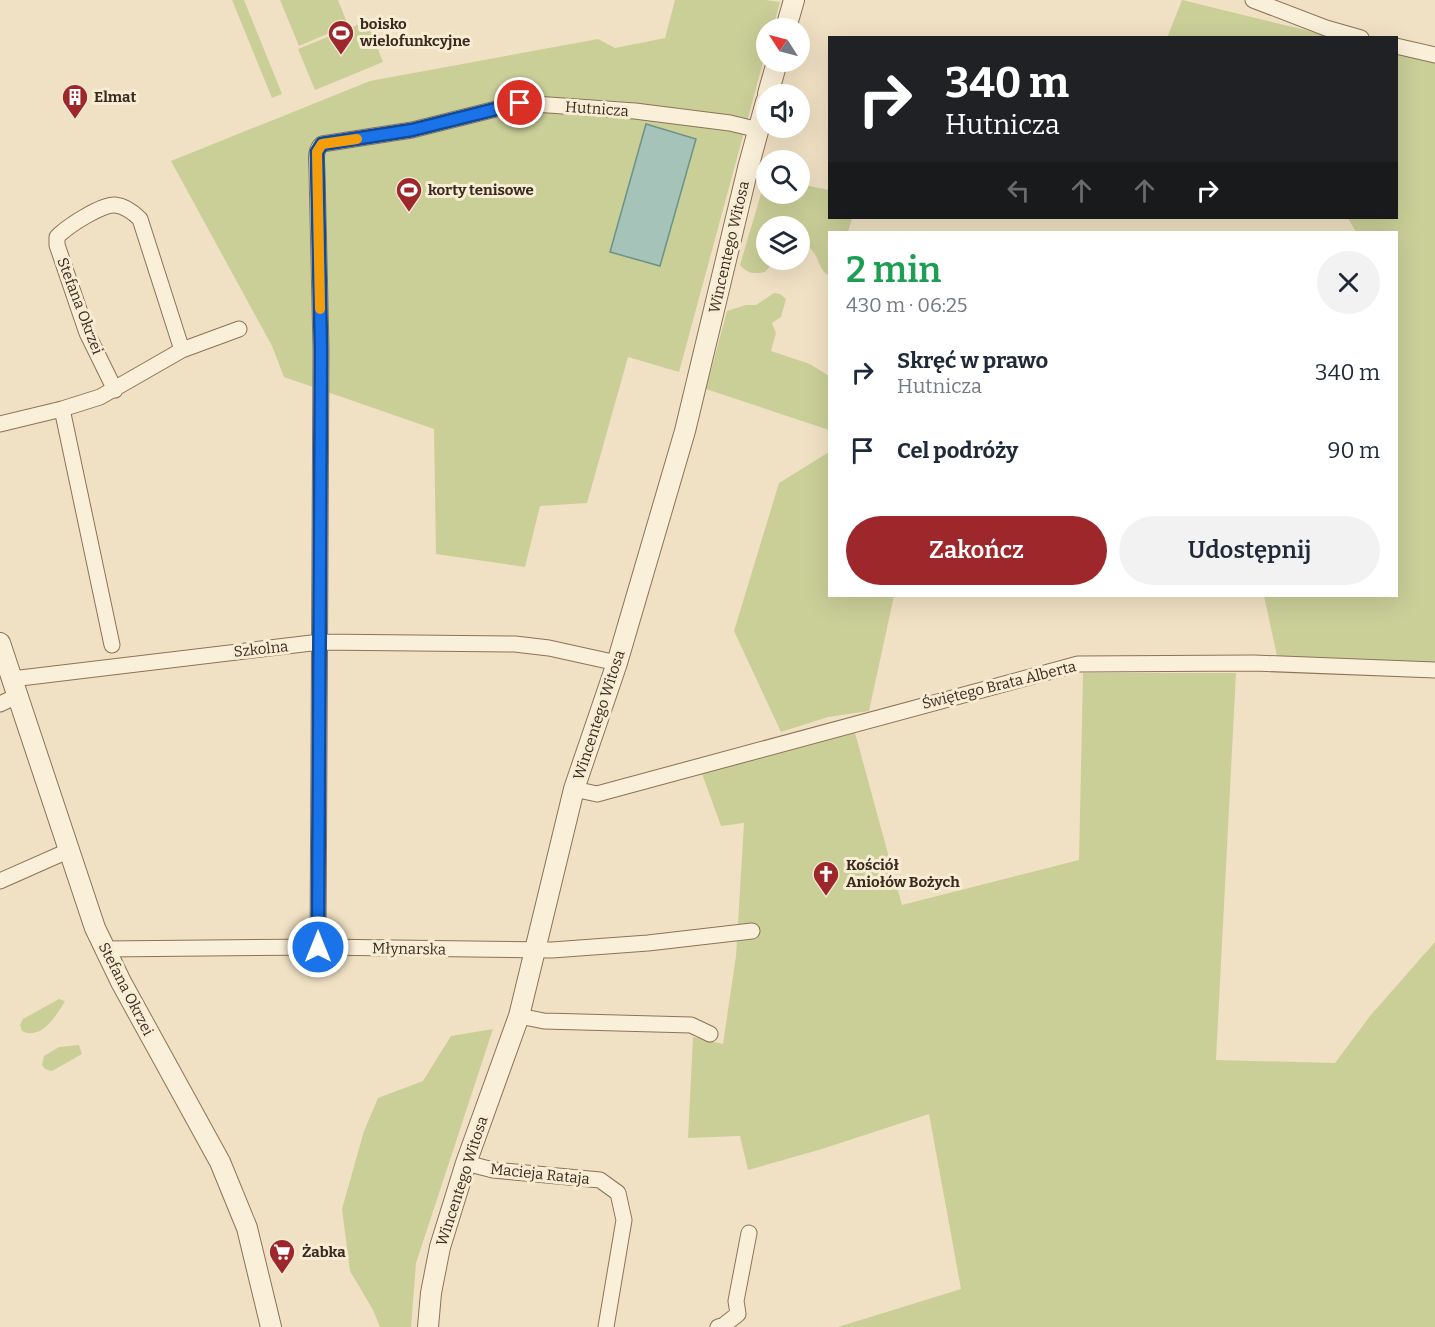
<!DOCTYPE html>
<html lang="pl">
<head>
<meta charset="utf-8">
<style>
  body { margin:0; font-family:Bitter,serif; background:#f2f2f3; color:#1f2937; height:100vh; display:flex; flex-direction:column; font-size:22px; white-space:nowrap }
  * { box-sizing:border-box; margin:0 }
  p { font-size:20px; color:#747a83 }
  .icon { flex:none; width:33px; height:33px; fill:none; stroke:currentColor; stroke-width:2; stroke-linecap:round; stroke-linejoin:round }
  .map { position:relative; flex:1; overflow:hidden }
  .drawer { position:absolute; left:828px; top:231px; width:570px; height:366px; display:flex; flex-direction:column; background:#fff; border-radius:0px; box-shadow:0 6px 24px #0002 }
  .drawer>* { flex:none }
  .guide { position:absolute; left:828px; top:36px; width:570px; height:183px; border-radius:0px; box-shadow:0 6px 24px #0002; background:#202124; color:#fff; overflow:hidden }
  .needle { width:39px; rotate:306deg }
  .tools { position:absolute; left:756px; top:18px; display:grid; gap:12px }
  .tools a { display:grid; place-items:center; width:54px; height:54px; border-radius:50%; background:#fff; box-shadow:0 6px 24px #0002; font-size:30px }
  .pin { position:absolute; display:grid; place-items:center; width:51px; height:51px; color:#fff; margin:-26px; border:3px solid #fff; border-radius:50%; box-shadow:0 2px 6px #0007 }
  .me { position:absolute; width:66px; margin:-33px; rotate:0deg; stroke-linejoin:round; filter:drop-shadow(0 0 4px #0008) }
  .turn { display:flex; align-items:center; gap:21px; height:126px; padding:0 18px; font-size:27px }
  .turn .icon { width:78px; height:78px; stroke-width:2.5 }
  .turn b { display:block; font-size:42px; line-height:51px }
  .lanes { display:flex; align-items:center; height:57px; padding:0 18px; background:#0003; justify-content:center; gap:30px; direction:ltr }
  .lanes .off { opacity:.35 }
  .round { display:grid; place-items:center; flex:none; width:63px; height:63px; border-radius:32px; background:#f2f2f3 }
  .head { display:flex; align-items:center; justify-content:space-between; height:102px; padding:0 18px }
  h1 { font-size:36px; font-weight:600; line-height:45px; color:#1e9e55 }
  .button { display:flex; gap:12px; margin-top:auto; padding:12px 18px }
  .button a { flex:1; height:69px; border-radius:36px; background:#9e272c; color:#fff; font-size:24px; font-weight:600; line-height:69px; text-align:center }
  .button a+a { background:#f2f2f3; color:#1f2937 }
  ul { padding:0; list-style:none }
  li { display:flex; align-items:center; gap:18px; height:78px; padding:0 18px }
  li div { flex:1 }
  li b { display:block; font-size:22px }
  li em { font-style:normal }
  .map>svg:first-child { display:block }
</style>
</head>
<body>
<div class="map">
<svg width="1435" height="1327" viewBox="0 0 1435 1327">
  <rect width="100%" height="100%" fill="#f0e1c4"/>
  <!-- green -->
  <path fill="#cacf98" d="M 232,0 L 244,0 L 282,94 L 272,98 Z
    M 280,0 L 338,0 L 348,25 L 299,46 Z
    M 675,0 L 766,0 L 780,2 L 773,28 L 766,28 L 766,51 L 679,372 L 628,357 L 587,503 L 540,506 L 525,567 L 436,554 L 434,429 L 284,377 L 272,346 L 171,161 L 370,81 L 598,39 L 615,48 L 665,38 Z
    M 1182,0 L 1334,37 L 1167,38 Z
    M 367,21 L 383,62 L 315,90 L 298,49 Z
    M 1397,53 L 1435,62 L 1435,663 L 1277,656 L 1264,596 L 1396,596 L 1396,232 L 1356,232 L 1348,218 L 1396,218 Z
    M 766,177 L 766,194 L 800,194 L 800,184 L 829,190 L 830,218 L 852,218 L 848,232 L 830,232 L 829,276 C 814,267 822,249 800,244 L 800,226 L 766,226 L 766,260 L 775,260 L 765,272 C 755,274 747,274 740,265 Z
    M 774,293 L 780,294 L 786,299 L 781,317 L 772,323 L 776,333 L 771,351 L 810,364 L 829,376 L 829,430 L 706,389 L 727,311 L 746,305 L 756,305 Z
    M 829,452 L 830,596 L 894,596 L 869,711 L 828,717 L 781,732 L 734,631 L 779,483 Z
    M 1083,673 L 1236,673 L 1216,1060 L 1335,1063 L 1370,1016 L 1435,942 L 1435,1327 L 838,1327 L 961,1289 L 929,1114 L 822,1149 L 748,1170 L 740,1136 L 688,1138 L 693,1037 L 723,1044 L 736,956 L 744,823 L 721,826 L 701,771 L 854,729 L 902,905 L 1079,860 Z
    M 59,999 L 65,1001 C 57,1015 41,1041 22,1031 L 20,1025 L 23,1019 Z
    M 493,1029 L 416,1263 L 411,1327 L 380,1327 L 373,1310 L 350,1271 L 342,1209 L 364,1131 L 378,1098 L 423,1081 L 451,1036 Z
    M 79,1045 L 82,1054 L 52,1071 L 45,1069 L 42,1065 L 44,1056 L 59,1047 Z"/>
  <!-- water -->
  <path fill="#a6c3ba" stroke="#6c9287" stroke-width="1.5" d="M 646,124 L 696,139 L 660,266 L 610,252 Z"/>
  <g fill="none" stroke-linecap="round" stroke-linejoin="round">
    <!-- minor casing -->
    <g stroke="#8c725a" stroke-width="17">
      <path id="minor" d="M 1253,0 L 1326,28 L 1361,38
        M 1396,46 L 1435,55
        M 115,390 L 87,333 L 57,245 L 57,237 L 60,234 C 70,225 102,204 115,205 C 125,206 133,212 140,219 L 182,350
        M 62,409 L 112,645
        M 0,424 L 62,409 L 100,397 L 182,350 L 239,329
        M 12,679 L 320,642 L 515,644 L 549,648 L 617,663
        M 0,704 L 17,696
        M 574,789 L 597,794 L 1078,664 L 1254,663 L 1435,670
        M 0,881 L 70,850
        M 318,947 L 321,349 L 317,171 C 317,162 314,151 322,144 L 412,130 L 520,103 L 635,111 L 730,123 L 759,130
        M 105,949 L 318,947 L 552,950 L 648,943 L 752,931
        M 519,1016 L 544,1021 L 691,1025 L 710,1034
        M 466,1163 L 493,1170 L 600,1180 L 618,1193 L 624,1220 L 606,1327
        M 718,1327 L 724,1325 L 738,1314 L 736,1301 L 749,1233"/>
    </g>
    <!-- tertiary casing -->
    <g stroke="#8c725a" stroke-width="22">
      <path id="tertiary" d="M 786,28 L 794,0
        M 768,94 L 777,62
        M 0,643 L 95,928 L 121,982 L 220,1162 L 247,1228 L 271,1327
        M 428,1327 L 431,1293 L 440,1247 L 466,1163 L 519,1016 L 574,789 L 617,663 L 685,431 L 748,168 L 766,102"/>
    </g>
    <!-- minor -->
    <use href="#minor" stroke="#faefd8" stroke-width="15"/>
    <!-- tertiary -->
    <use href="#tertiary" stroke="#faefd8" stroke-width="20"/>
  </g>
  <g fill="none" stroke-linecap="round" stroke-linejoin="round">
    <!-- route casing -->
    <g stroke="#114b97" stroke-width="15">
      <path id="route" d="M 318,947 L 321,350 L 317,152 L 322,144 L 412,130 L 520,103"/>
    </g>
    <!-- route -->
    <use href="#route" stroke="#1a73e8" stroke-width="10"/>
    <!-- slow -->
    <path stroke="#f59e0b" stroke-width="10" d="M 320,309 L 317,152 L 322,144 L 357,139"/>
  </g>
  <!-- icons -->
  <defs>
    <g id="stadium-pin" transform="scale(1.35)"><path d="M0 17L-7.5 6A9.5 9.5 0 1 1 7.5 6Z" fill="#9e272c" stroke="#f7ecd4"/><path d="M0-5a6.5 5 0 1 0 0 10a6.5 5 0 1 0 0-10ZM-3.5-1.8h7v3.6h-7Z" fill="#fff"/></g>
    <g id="building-pin" transform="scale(1.35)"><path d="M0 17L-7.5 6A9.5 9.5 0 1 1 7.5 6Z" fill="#9e272c" stroke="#f7ecd4"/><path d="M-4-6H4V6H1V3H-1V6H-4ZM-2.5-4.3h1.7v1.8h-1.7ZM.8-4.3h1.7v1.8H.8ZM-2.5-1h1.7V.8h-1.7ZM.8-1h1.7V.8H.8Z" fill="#fff"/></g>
    <g id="church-pin" transform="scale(1.35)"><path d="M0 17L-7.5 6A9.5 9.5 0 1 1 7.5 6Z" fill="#9e272c" stroke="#f7ecd4"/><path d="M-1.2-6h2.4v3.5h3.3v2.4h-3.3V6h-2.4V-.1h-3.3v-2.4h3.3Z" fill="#fff"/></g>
    <g id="supermarket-pin" transform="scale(1.35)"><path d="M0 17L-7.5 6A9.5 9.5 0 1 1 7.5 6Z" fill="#9e272c" stroke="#f7ecd4"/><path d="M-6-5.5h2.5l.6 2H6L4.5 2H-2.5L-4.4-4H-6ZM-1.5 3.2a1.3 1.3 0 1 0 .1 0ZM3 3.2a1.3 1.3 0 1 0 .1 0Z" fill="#fff"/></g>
  </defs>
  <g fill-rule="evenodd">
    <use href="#stadium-pin" x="341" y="33"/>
    <use href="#building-pin" x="75" y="97"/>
    <use href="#stadium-pin" x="409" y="190"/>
    <use href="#church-pin" x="826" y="874"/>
    <use href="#supermarket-pin" x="282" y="1252"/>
  </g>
  <g text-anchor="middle" stroke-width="6" stroke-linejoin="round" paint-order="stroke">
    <!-- poi labels -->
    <g font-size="15" font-weight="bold" fill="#3b2b1e" stroke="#f7ecd4" text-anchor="start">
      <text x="360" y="29">boisko<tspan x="360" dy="17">wielofunkcyjne</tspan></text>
      <text x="94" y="102">Elmat</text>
      <text x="428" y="195">korty tenisowe</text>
      <text x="846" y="870">Kościół<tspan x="846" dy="17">Aniołów Bożych</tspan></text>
      <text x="302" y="1257">Żabka</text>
    </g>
    <!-- street labels -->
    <g font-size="15" fill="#3b2b1e" stroke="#f7ecd4">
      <text transform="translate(597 109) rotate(4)" y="5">Hutnicza</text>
      <text transform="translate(729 247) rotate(-77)" y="5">Wincentego Witosa</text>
      <text transform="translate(80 306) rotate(69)" y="5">Stefana Okrzei</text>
      <text transform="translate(261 649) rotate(-6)" y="5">Szkolna</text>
      <text transform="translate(999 685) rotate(-14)" y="5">Świętego Brata Alberta</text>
      <text transform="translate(599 715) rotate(-72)" y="5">Wincentego Witosa</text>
      <text transform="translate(409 949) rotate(1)" y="5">Młynarska</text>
      <text transform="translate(126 989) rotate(63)" y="5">Stefana Okrzei</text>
      <text transform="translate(540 1174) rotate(6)" y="5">Macieja Rataja</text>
      <text transform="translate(462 1181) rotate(-72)" y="5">Wincentego Witosa</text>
    </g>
  </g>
</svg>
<div class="tools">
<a><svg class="needle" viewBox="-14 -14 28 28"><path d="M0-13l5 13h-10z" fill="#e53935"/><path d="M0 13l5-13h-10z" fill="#747a83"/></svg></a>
<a><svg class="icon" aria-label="sound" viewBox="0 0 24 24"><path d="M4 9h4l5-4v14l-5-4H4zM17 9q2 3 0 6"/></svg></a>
<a><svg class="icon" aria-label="search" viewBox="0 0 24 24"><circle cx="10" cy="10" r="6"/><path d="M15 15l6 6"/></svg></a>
<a><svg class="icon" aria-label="layers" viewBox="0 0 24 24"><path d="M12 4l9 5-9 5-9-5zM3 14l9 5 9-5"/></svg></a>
</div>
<div class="pin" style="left:520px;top:103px;background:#d93025"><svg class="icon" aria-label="arrive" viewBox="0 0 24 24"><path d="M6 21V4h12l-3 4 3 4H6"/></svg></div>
<svg class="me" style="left:318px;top:947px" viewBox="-20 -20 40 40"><circle r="17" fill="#1a73e8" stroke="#fff" stroke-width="3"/><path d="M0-11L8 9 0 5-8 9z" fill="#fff"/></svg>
<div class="guide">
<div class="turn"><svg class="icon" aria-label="right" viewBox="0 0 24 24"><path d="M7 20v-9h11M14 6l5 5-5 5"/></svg><div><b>340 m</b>Hutnicza</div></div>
<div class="lanes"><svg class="icon off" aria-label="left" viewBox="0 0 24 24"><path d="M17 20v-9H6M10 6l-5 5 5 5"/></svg><svg class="icon off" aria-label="ahead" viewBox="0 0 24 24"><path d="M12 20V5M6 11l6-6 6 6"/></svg><svg class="icon off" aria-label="ahead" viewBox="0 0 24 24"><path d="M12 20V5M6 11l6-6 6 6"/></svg><svg class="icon" aria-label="right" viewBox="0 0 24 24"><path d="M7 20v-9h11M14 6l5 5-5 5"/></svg></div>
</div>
<section class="drawer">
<div class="head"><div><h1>2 min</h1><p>430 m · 06:25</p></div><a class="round"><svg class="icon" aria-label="close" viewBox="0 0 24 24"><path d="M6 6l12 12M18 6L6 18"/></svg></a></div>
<ul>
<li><svg class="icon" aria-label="right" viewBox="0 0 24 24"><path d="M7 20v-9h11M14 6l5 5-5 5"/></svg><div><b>Skręć w prawo</b><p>Hutnicza</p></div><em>340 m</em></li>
<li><svg class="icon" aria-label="arrive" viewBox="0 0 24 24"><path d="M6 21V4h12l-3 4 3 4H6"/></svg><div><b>Cel podróży</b></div><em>90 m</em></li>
</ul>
<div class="button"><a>Zakończ</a><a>Udostępnij</a></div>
</section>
</div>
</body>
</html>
